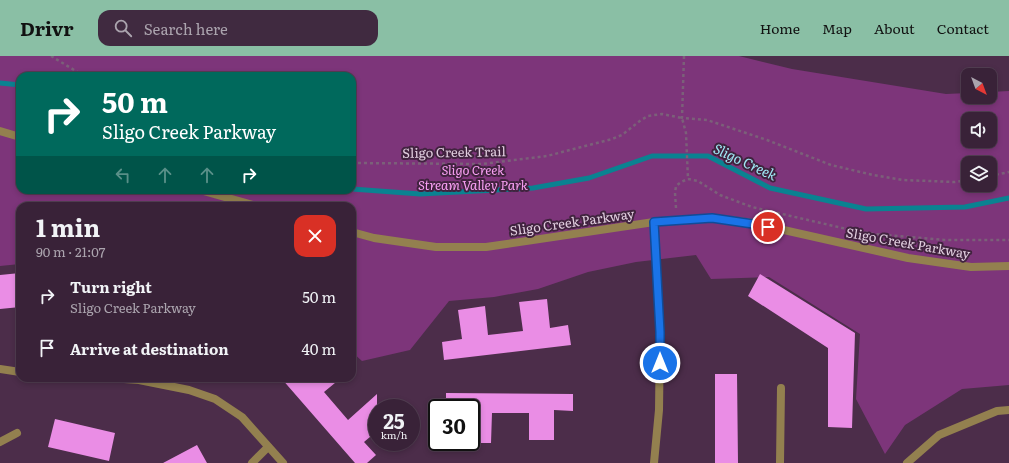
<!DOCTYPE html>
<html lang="en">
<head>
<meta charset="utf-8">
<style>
  body { margin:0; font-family:Literata,serif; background:#402a40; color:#f1f3f6; height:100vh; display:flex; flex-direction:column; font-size:15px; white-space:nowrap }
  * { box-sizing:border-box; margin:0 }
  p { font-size:13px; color:#aba4ae }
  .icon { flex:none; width:22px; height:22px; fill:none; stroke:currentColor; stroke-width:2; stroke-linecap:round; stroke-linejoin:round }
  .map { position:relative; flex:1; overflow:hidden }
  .details { position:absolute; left:16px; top:146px; width:340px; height:180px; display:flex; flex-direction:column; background:#392238; border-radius:12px; box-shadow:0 2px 6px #0003,0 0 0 1px #533f53 }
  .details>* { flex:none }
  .guide { position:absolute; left:16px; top:16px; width:340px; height:122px; border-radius:12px; box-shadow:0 2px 6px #0003,0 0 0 1px #533f53; background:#00695c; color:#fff; overflow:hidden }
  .needle { width:26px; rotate:139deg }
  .tools { position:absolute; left:961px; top:12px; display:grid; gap:8px }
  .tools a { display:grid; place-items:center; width:36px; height:36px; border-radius:8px; background:#392238; box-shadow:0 2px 6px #0003,0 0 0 1px #533f53; font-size:20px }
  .speed { position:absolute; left:368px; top:343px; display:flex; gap:8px; font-size:20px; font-weight:700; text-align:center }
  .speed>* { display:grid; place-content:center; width:52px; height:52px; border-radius:50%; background:#392238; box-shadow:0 2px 6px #0003,0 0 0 1px #533f53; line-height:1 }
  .speed small { font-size:10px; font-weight:400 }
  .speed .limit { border:2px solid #111; border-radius:6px; background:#fff; color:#111 }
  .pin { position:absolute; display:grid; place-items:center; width:34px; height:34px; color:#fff; margin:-17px; border:2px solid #fff; border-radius:50%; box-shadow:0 1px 4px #0007 }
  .me { position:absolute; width:44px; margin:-22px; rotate:0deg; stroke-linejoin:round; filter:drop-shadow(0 0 3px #0008) }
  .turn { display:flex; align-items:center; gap:14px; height:84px; padding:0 20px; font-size:18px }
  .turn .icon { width:52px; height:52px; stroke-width:2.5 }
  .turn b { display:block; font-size:28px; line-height:34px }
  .lanes { display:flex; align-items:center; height:38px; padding:0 20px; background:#0003; justify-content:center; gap:20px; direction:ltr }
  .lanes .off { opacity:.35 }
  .round { display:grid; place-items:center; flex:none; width:42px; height:42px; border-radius:12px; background:#402a40 }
  .summary { display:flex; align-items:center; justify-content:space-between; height:68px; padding:0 20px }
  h1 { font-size:24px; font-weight:700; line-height:30px }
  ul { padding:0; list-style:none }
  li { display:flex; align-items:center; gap:12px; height:52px; padding:0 20px }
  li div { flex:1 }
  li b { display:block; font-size:15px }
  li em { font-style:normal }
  header { display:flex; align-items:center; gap:24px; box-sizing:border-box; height:56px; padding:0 20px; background:#8abfa5; color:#111 }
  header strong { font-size:19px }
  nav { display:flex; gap:22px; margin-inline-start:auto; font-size:14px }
  .search { width:280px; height:36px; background:#402a40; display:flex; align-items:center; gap:10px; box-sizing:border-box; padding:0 14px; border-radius:12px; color:#aba4ae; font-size:15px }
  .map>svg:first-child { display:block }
</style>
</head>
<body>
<header>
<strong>Drivr</strong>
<div class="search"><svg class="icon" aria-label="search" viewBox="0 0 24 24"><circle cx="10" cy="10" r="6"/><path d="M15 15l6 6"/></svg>Search here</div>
<nav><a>Home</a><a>Map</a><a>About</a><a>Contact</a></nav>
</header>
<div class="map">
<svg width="1009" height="407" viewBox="0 0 1009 407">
  <rect width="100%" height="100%" fill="#4c2d4a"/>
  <!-- green -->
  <path fill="#7d357a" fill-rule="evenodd" d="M 0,0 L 739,0 L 792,13 L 946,38 L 968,37 L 968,41 L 990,41 L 990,36 L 1009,35 L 1009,329 L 962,333 L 905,369 L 885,398 L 856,343 L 860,278 L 769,221 L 711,223 L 696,199 L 636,206 L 588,216 L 538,233 L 494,241 L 449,245 L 410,294 L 362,305 L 352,296 L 352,150 L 147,150 L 142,148 L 138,150 L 20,150 L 20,208 L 0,210 ZM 20,20 L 352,20 L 352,134 L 20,134 ZM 968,63 L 990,63 L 990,85 L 968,85 ZM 968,107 L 990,107 L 990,129 L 968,129 Z"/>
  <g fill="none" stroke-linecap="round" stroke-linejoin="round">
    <!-- stream -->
    <path stroke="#0a8291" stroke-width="5" d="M 0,27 L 20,29
      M 352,133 L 420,138 L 533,132 L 589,122 L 652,100 L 708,100 L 770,132 L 866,153 L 965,151 L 1009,142"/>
  </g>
  <!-- building -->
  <path fill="#ea8de5" d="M 20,217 L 20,251 L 0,253 L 0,219 Z
    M 760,218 L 855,277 L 852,372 L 828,371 L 828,292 L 748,240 Z
    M 547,243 L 550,272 L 568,269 L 571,289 L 444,304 L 442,286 L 462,283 L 458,254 L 485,250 L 488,279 L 506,277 L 523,275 L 519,246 Z
    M 715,318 L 737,318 L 738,407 L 715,407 Z
    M 281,322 L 341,322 L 324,336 L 348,364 L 377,338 L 377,375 L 364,386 L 376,399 L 367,407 L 355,407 Z
    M 446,337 L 573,338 L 573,355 L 554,354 L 554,384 L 529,384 L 529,357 L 492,357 L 491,387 L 471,387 L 471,352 L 446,352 Z
    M 55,363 L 115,377 L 109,405 L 48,391 Z
    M 197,389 L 207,407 L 163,407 Z"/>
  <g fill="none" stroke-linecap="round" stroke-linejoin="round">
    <!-- path -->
    <path stroke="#7b6079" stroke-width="2.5" stroke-dasharray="3 3" stroke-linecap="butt" d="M 51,0 L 84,20
      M 684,0 L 682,62 L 707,64 L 767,84 L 831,109 L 873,119 L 903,124 L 955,126 L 968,124
      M 352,107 L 482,108 L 547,100 L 612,83 L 622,79 L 641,64 L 648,60 L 662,58 L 682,62 L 686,77 L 688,123
      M 990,120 L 1009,116
      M 688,123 L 698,125 L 720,139 L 752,151 L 851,174 L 874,178 L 944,184 L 1009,184
      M 676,152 L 675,137 L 676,130 L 681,126 L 688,123"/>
    <!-- service -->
    <path stroke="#93804f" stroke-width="8" d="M 252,407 L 268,391"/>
    <!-- minor -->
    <path stroke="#93804f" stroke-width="8" d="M 654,166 L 660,276 L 659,354 L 654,407
      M 0,313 L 20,316
      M 109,322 L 139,324 L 189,334 L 215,343 L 242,361 L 283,407
      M 0,386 L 17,377
      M 780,407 L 781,332
      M 907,407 L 939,379 L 997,355 L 1009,354"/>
    <!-- tertiary -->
    <path stroke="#93804f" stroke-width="8" d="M 0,75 L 20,81
      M 200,134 L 256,150
      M 352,176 L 374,182 L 436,191 L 486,191 L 654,166 L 712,162 L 753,167 L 908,202 L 971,211 L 1009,210"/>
  </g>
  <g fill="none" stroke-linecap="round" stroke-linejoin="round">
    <!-- route casing -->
    <g stroke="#114b97" stroke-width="10">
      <path id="route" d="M 660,307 L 660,276 L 654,166 L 712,162 L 753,168 L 768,171"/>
    </g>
    <!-- route -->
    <use href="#route" stroke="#1a73e8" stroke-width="7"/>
  </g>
  <g text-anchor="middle" stroke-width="4" stroke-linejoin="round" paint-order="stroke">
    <!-- street labels -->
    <g font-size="13" fill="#e1cedf" stroke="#41233f">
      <text transform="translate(454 96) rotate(-1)" y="5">Sligo Creek Trail</text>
      <text transform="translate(572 166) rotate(-8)" y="5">Sligo Creek Parkway</text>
      <text transform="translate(908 187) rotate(10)" y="5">Sligo Creek Parkway</text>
    </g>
    <!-- park labels -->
    <g font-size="13" font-style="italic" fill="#faa0f5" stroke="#41233f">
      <text x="473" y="119">Sligo Creek<tspan x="473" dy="15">Stream Valley Park</tspan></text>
    </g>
    <!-- water labels -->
    <g font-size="14" font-style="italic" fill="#a1ebf7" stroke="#41233f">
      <text transform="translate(745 106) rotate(25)" y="5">Sligo Creek</text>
    </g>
  </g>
</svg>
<div class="tools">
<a><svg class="needle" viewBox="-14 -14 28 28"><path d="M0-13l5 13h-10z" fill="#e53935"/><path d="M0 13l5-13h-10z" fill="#aba4ae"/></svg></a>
<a><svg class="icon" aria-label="sound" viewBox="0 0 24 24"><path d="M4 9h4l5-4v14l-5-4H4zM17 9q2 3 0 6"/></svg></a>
<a><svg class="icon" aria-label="layers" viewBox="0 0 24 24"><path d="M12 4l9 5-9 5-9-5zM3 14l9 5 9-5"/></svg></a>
</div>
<div class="speed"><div>25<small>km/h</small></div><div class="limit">30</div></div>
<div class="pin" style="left:768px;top:171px;background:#d93025"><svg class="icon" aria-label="arrive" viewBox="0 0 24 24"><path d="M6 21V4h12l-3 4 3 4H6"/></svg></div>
<svg class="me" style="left:660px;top:307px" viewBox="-20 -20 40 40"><circle r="17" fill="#1a73e8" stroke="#fff" stroke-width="3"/><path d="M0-11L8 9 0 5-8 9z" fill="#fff"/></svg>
<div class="guide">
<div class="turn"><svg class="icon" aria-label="right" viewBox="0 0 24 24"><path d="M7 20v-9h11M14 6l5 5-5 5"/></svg><div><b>50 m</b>Sligo Creek Parkway</div></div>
<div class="lanes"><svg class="icon off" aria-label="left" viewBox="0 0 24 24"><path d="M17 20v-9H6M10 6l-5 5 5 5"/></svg><svg class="icon off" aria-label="ahead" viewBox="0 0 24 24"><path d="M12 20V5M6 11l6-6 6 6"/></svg><svg class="icon off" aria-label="ahead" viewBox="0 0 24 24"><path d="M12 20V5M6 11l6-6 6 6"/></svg><svg class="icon" aria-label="right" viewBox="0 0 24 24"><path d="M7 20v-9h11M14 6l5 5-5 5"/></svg></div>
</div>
<section class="details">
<div class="summary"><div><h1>1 min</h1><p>90 m · 21:07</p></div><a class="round" style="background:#d93025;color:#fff"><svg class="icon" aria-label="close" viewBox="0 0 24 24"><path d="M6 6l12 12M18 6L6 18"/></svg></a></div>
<ul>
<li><svg class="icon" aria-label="right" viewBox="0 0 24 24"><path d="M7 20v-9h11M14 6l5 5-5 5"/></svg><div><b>Turn right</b><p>Sligo Creek Parkway</p></div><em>50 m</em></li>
<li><svg class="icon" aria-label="arrive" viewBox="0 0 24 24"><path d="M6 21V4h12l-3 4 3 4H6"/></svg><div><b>Arrive at destination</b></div><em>40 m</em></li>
</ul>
</section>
</div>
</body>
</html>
